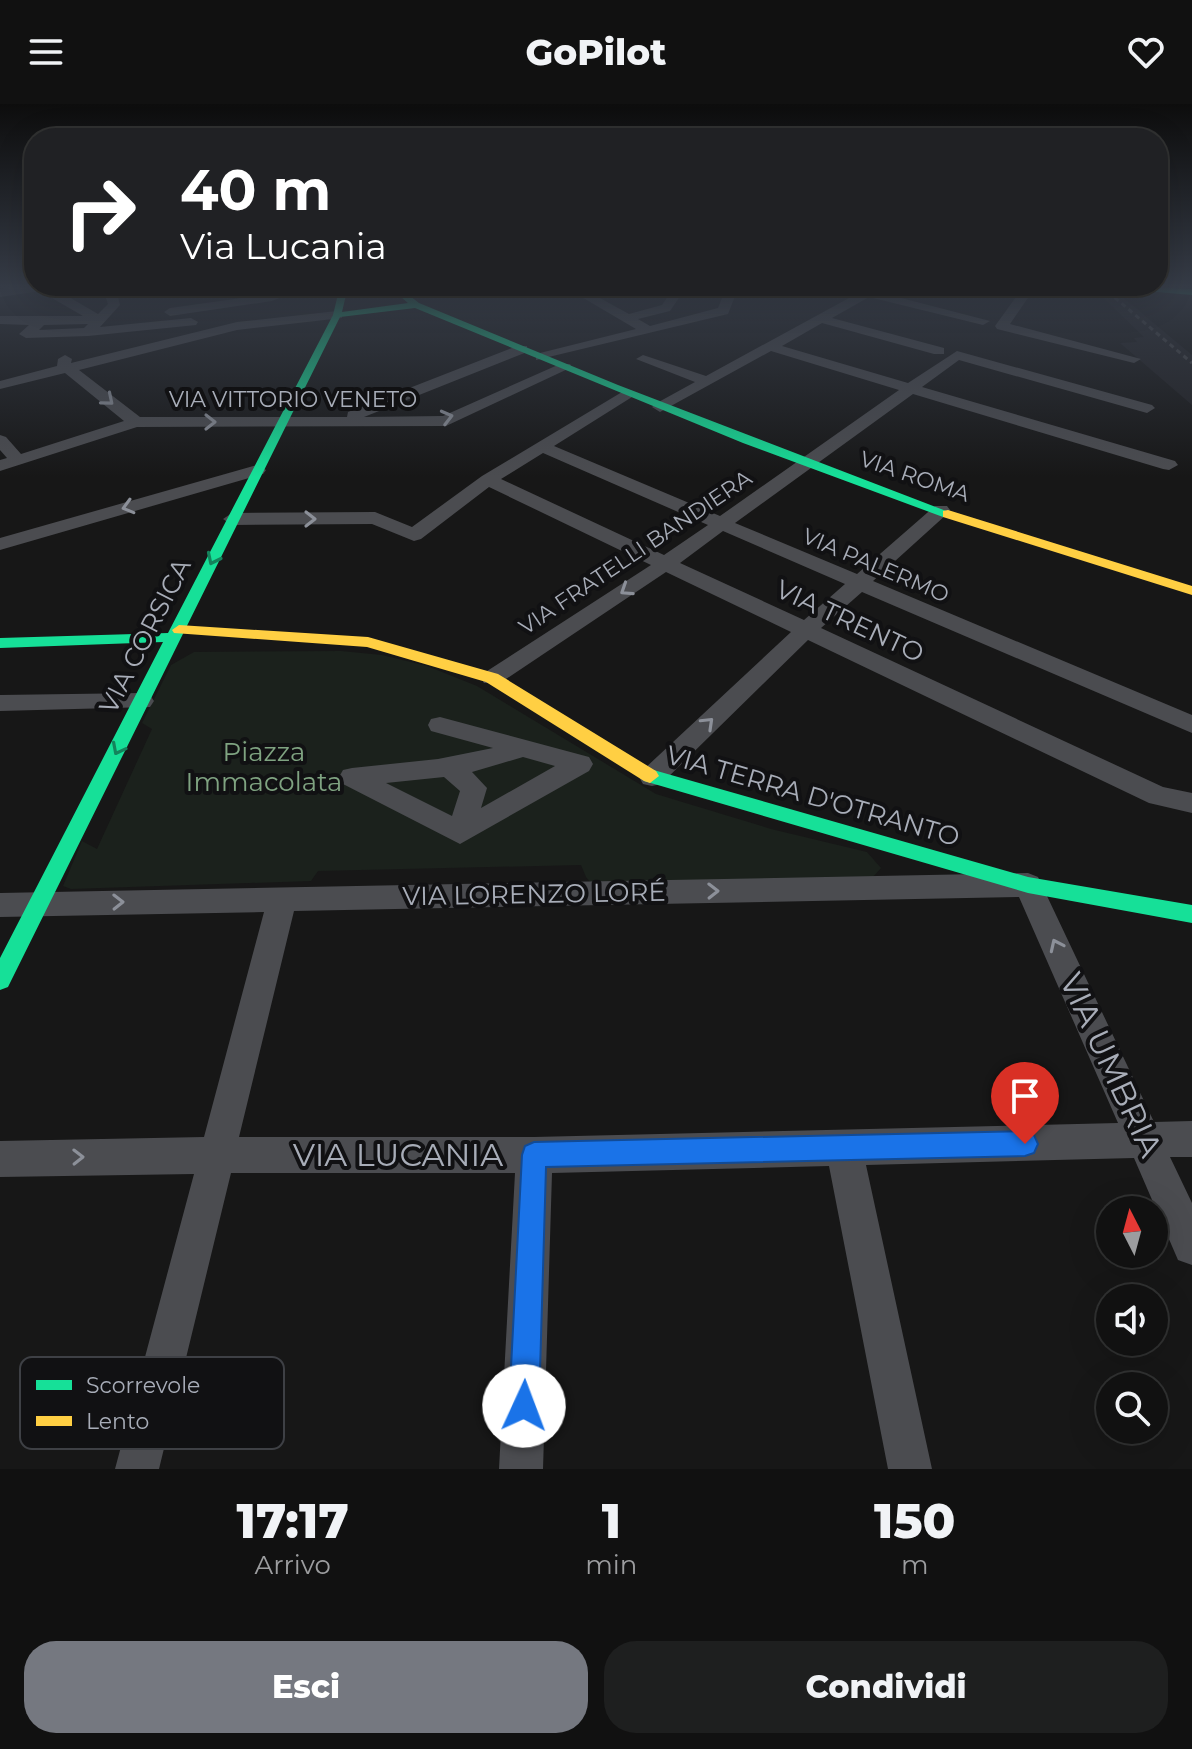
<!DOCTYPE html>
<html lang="it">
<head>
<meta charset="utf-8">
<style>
  body { margin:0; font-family:Montserrat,sans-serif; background:#1e1f1f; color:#f1f3f6; height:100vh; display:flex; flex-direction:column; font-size:30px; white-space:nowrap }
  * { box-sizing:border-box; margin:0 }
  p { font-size:26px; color:#9c9d9f }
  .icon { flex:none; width:44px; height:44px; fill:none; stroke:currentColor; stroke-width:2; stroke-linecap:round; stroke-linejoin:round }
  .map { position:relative; height:1365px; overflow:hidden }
  .side { display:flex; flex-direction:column; background:#111; flex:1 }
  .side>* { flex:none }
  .top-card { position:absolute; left:24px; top:24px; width:1144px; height:168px; border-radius:32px; box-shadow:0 8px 32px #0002,0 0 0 2px #303131; background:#202124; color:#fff; overflow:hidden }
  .needle { width:52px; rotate:354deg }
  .tools { position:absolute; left:1096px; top:1092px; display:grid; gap:16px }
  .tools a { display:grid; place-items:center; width:72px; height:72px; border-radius:50%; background:#111; box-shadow:0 8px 32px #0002,0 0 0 2px #303131; font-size:40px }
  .pin { position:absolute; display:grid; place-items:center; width:68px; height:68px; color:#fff; margin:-82px -34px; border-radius:50% 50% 50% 0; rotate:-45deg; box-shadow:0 0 8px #0007 }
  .pin .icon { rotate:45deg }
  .me { position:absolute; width:88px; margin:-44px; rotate:2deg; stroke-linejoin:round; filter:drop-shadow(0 0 6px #0008) }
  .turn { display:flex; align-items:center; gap:28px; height:168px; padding:0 24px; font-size:36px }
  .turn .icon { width:104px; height:104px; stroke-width:2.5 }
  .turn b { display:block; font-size:56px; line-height:68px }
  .eta { display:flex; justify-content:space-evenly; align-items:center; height:136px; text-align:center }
  .eta b { font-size:48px; font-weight:800; line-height:56px }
  .button { display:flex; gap:16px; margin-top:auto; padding:16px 24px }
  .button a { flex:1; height:92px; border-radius:32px; background:#757880; color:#fff; font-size:32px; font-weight:800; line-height:92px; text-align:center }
  .button a+a { background:#1e1f1f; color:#f1f3f6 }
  header { display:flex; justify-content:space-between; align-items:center; height:104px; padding:0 24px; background:#111; font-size:36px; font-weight:800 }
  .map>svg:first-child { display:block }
</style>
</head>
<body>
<header><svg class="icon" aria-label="menu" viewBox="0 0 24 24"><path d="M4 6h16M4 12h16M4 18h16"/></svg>GoPilot<svg class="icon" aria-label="heart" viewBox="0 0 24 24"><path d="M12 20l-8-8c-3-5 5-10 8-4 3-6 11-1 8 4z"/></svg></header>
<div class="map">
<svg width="1192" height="1365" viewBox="0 0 1192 1365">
  <rect width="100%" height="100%" fill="#171717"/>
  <!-- built -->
  <path fill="#212124" d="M 1091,182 L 1106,182 L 1120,191 L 1192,251 L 1192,301 L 1120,239 L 1137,238 L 1134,234 L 1144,233 Z"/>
  <!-- green -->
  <path fill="#1b211c" d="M 341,547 L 382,551 L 427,562 L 477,582 L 656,690 L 771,725 L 867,748 L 881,764 L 873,773 L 595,784 L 586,773 L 581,761 L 318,767 L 311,777 L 71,785 L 63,782 L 82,737 L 97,745 L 152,625 L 142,619 L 171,561 L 194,548 Z"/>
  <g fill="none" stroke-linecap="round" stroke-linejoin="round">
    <!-- street -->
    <path fill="#4b4c50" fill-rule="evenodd" d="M 26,182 L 50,182 L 98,210 L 108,200 L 102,182 L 231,183 L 225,187 L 117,189 L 120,201 L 100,223 L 191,214 L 198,218 L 196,221 L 88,232 L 26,234 L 19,230 L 29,221 L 0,220 L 0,212 L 83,212 L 40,187 L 0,193 L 0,185 ZM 88,220 L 84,224 L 39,226 L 44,221 Z
      M 291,182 L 309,182 L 272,197 L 170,212 L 164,208 L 170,204 L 270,190 Z
      M 563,182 L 578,182 L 629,210 L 662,201 L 675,182 L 687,182 L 670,207 L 638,215 L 650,222 L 718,204 L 727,182 L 739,182 L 728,210 L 536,256 L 536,250 L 636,225 Z
      M 871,182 L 886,182 L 878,188 L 990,217 L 983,221 L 869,193 L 832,214 L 944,244 L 944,250 L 934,250 L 822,219 L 782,242 L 908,279 L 957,247 L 1152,301 L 1155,304 L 1147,309 L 959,256 L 922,283 L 1175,357 L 1178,361 L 1169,366 L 1163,365 L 913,290 L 735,419 L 857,470 L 935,402 L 947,402 L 950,406 L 947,410 L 873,477 L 1192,611 L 1192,629 L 862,488 L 821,524 L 1163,683 L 1192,689 L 1192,709 L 1149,699 L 808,536 L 661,680 L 652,682 L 643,680 L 639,673 L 643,666 L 791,528 L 666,468 L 500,579 L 484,579 L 481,574 L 484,569 L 651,461 L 489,383 L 421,435 L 414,437 L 372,420 L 232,421 L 223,415 L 232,409 L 375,408 L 412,423 L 482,372 L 627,285 L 632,287 L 632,293 L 554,342 L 720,412 L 899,286 L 771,247 L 660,308 L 652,303 L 655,300 L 695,278 L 636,255 L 643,251 L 706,272 ZM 543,349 L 708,421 L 664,451 L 501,375 ZM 723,427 L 845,480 L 804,516 L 680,459 Z
      M 1024,182 L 1036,182 L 1010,220 L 1141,255 L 1134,259 L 997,225 L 995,222 Z
      M 337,207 L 342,208 L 342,214 L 237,226 L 79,266 L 140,313 L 347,313 L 348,308 L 517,242 L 527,242 L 527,248 L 364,313 L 443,312 L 560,260 L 570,260 L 572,263 L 446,322 L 137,323 L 0,367 L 0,356 L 7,354 L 0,346 L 0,331 L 6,333 L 21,350 L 124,317 L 65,269 L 0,285 L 0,277 L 57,262 L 58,255 L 65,251 L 72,255 L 71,259 L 237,218 Z
      M 257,361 L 266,366 L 263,370 L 0,446 L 0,434 Z
      M 142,589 L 150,591 L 154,597 L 150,603 L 0,607 L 0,591 Z
      M 440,613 L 589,653 L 593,660 L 589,667 L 460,740 L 343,680 L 339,673 L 343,666 L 352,664 L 438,655 L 493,644 L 431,627 L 428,621 L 431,615 ZM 523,653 L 555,662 L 481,704 L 487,684 L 472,668 ZM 444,673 L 460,687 L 452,712 L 386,679 Z
      M 1028,769 L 1038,773 L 1154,1018 L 1192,1017 L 1192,1053 L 1170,1053 L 1192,1099 L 1192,1161 L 1178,1156 L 1134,1054 L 866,1061 L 932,1365 L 888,1365 L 829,1062 L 552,1069 L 543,1365 L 499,1365 L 515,1069 L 231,1069 L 159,1365 L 115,1365 L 194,1070 L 0,1073 L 0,1037 L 204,1033 L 264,808 L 0,813 L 0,789 ZM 1019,793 L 1118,1019 L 534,1033 L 239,1033 L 294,807 Z"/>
    <!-- fast -->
    <path fill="#16e098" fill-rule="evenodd" d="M 340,182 L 348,182 L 342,208 L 408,199 L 388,182 L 397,182 L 419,199 L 618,281 L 954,410 L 943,413 L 743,339 L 415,204 L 340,213 L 8,883 L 0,886 L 0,854 L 163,538 L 0,544 L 0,534 L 168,529 L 333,211 Z
      M 1119,182 L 1192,185 L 1192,191 L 1123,185 Z
      M 650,665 L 1028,773 L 1192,801 L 1192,819 L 1028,789 L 644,677 L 641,672 Z"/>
    <!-- slow -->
    <path fill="#ffcf43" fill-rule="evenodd" d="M 948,406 L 1192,482 L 1192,491 L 943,413 L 943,407 Z
      M 179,521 L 368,533 L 498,570 L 656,667 L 659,672 L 650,679 L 644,677 L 486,578 L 367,543 L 174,529 L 172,526 Z"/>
    <!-- rail -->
    <path stroke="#4b4c4f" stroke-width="3" stroke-dasharray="5 4" stroke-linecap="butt" d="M 1101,182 L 1192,259"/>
  </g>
  <!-- one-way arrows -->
  <defs><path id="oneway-chevron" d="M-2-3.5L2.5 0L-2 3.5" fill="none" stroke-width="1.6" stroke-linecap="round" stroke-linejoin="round" transform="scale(2)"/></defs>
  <g stroke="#8c9099">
    <use href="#oneway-chevron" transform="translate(108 296) rotate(40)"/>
    <use href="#oneway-chevron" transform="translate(447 313) rotate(-14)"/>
    <use href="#oneway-chevron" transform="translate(210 318)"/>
    <use href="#oneway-chevron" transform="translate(128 403) rotate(164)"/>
    <use href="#oneway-chevron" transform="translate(310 415)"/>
    <use href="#oneway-chevron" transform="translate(626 486) rotate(147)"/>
    <use href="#oneway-chevron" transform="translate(708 619) rotate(-44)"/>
    <use href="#oneway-chevron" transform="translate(713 787) rotate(-1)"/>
    <use href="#oneway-chevron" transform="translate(118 798) rotate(-1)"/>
    <use href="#oneway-chevron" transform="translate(1056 841) rotate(-115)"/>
    <use href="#oneway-chevron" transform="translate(78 1053) rotate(-1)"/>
  </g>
  <g stroke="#14835c">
    <use href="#oneway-chevron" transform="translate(213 455) rotate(116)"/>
    <use href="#oneway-chevron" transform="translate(118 645) rotate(117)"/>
  </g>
  <!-- sky -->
  <linearGradient id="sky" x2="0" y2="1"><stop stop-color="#0d0d0d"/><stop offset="0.49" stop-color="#363c47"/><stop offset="1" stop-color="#363c47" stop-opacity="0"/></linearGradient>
  <rect width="1192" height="373" fill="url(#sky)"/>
  <!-- route -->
  <path fill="#1a73e8" stroke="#114b97" stroke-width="2" d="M 1025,1027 L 1034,1031 L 1038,1040 L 1034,1049 L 1025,1052 L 546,1063 L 539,1302 L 535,1313 L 524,1317 L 513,1313 L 509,1302 L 522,1051 L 525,1042 L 534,1038 Z"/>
  <g text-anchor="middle" stroke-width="8" stroke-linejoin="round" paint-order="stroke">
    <!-- far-street labels -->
    <g font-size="22" fill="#a8adb8" stroke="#111113">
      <text x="293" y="303">VIA VITTORIO VENETO</text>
      <text transform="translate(915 372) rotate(19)" y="8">VIA ROMA</text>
      <text transform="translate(635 448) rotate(-34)" y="8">VIA FRATELLI BANDIERA</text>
      <text transform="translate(876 461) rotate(23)" y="8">VIA PALERMO</text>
    </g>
    <!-- street labels -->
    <g font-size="26" fill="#a8adb8" stroke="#111113">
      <text transform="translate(850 517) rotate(25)" y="9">VIA TRENTO</text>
      <text transform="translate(145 532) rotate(-63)" y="9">VIA CORSICA</text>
      <text transform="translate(813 692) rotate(16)" y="9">VIA TERRA D'OTRANTO</text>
      <text transform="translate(534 790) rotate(-1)" y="9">VIA LORENZO LORÉ</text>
    </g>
    <!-- park labels -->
    <g font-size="26" fill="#7fa381" stroke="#111113">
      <text x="264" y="657">Piazza<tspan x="264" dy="30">Immacolata</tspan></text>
    </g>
    <!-- near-street labels -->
    <g font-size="32" fill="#a8adb8" stroke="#111113">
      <text transform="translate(1111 961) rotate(65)" y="11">VIA UMBRIA</text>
      <text x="398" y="1062">VIA LUCANIA</text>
    </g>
  </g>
  <!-- legend -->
  <rect x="20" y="1253" width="264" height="92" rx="12" fill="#111113" stroke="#3e4045" stroke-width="2"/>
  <rect x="36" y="1276" width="36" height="10" fill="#16e098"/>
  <rect x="36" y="1312" width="36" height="10" fill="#ffcf43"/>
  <g font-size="22" fill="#a8adb8">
    <text x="86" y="1289">Scorrevole</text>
    <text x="86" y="1325">Lento</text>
  </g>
</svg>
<div class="tools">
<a><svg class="needle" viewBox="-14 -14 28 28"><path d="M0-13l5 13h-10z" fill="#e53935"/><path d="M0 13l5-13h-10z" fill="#9c9d9f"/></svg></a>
<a><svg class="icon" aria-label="sound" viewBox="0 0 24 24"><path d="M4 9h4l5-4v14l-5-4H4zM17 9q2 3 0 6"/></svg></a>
<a><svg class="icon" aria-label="search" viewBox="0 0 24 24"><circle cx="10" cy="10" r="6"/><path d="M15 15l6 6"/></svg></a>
</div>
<div class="pin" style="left:1025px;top:1040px;background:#d93025"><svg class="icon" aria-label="arrive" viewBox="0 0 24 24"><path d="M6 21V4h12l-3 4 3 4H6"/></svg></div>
<svg class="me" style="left:524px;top:1302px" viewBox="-20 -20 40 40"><circle r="19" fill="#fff"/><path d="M0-13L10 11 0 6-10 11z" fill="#1a73e8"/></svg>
<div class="top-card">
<div class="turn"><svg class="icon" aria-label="right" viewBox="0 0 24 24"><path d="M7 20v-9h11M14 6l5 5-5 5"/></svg><div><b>40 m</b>Via Lucania</div></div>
</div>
</div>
<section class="side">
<div class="eta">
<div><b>17:17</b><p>Arrivo</p></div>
<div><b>1</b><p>min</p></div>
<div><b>150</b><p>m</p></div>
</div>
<div class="button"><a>Esci</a><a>Condividi</a></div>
</section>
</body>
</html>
